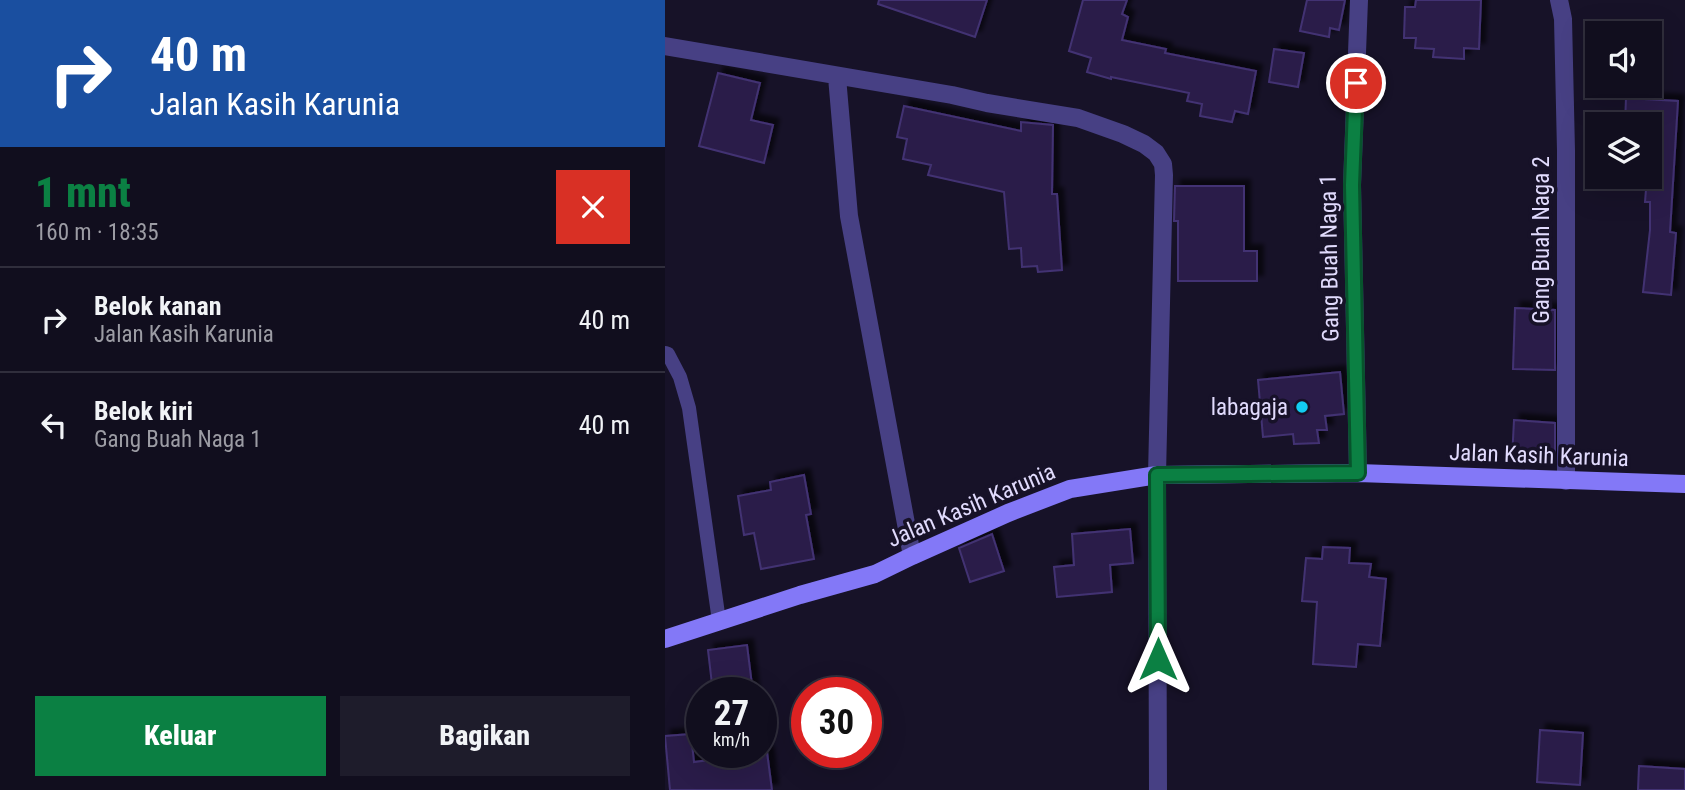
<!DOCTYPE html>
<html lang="id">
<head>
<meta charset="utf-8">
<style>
  body { margin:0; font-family:"Roboto Condensed",sans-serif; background:#1e1c2b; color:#f1f3f6; height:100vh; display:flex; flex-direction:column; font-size:26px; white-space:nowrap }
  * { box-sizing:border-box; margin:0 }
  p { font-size:23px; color:#9c9ca4 }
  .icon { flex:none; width:38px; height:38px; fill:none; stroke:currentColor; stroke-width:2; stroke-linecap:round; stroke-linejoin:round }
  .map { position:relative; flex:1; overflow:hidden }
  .details { display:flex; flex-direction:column; background:#110e1e; width:665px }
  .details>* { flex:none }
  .top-card { background:#1a4fa0; color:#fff; overflow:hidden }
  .fabs { position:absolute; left:920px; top:21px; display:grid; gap:14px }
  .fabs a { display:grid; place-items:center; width:77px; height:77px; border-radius:0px; background:#110e1e; box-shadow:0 7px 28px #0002,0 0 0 2px #302e3c; font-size:35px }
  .speed { position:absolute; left:21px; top:677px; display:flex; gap:14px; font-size:35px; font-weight:700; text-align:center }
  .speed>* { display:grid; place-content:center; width:91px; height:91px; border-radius:50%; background:#110e1e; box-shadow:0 7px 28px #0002,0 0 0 2px #302e3c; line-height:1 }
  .speed small { font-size:18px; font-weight:400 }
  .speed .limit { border:10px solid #d22; background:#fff; color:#111 }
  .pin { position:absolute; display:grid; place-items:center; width:60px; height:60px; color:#fff; margin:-30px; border:4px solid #fff; border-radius:50%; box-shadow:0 2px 7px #0007 }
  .me { position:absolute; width:77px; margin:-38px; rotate:0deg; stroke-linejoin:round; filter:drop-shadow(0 0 5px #0008) }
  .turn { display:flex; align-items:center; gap:24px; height:147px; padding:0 35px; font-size:32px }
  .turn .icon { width:91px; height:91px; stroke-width:2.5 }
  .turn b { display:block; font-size:49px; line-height:60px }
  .round { display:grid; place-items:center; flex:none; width:74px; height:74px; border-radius:0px; background:#1e1c2b }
  .head { display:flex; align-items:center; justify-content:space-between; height:119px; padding:0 35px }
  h1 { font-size:42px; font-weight:800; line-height:52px; color:#0b8043 }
  .primary-button { display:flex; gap:14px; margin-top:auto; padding:14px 35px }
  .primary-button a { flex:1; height:80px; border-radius:0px; background:#0b8043; color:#fff; font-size:28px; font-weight:800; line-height:80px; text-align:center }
  .primary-button a+a { background:#1e1c2b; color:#f1f3f6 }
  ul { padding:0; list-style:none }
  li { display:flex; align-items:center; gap:21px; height:105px; padding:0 35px; border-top:2px solid #302e3c }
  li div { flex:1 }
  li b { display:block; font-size:26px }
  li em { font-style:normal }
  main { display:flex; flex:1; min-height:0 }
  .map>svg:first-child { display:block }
</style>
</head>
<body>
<main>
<section class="details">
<div class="top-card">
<div class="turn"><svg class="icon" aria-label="right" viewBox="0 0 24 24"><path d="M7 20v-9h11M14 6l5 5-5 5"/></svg><div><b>40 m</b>Jalan Kasih Karunia</div></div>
</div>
<div class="head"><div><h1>1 mnt</h1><p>160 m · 18:35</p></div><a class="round" style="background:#d93025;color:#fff"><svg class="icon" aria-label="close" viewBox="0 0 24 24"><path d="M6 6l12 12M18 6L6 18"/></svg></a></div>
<ul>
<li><svg class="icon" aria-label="right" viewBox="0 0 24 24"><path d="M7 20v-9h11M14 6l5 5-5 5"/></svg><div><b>Belok kanan</b><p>Jalan Kasih Karunia</p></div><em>40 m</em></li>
<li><svg class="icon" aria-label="left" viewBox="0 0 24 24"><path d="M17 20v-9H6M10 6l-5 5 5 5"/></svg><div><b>Belok kiri</b><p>Gang Buah Naga 1</p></div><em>40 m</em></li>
</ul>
<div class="primary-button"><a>Keluar</a><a>Bagikan</a></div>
</section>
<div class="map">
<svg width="1020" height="790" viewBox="0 0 1020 790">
  <defs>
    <filter id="shadow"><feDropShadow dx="6" dy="-6" stdDeviation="2" flood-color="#0009"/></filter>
  </defs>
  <rect width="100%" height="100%" fill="#171228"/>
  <!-- building -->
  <path fill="#2a1f48" stroke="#433273" stroke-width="2" filter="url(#shadow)" d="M 214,0 L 322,0 L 310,37 L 213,4 Z
    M 418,0 L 462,0 L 457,14 L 463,17 L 457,40 L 501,49 L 500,53 L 591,71 L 583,114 L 570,111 L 567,122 L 535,116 L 537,104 L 522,101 L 524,93 L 446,77 L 446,79 L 422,72 L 426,58 L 404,51 Z
    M 642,0 L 680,0 L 674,30 L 665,28 L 664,37 L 635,31 Z
    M 751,0 L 816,0 L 814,49 L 799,48 L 799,59 L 768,57 L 769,49 L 750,48 L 751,38 L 739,38 L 740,7 L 750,7 Z
    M 609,49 L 639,53 L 633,87 L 604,82 Z
    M 53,73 L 95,83 L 86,120 L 108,125 L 99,163 L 34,146 Z
    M 961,98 L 1013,101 L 1005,232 L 1011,233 L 1006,295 L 978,292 L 985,230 L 985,202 L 980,202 L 982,177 L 985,177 L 985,124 L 960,124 Z
    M 239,106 L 356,131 L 356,122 L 388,125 L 387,194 L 392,194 L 397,270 L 373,272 L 372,266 L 357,267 L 356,248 L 344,249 L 339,192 L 263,175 L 266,165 L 238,159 L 242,139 L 232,137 Z
    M 510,186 L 579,186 L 579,251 L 592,251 L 592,281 L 513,281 L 513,221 L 509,221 Z
    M 850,308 L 890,310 L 890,370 L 848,369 Z
    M 675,372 L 679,414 L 660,416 L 662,430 L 652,430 L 654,443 L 629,444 L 628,434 L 598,437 L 593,380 Z
    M 849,420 L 890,423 L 890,461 L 847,459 Z
    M 139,475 L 146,514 L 141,515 L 149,559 L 96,569 L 89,533 L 79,535 L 73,496 L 106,490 L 105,482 Z
    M 465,529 L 468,563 L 445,565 L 447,592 L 392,597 L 389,567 L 409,565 L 407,534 Z
    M 327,534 L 339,571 L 305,582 L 294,548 Z
    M 658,547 L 685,548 L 684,563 L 706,564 L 704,577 L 721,579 L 715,646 L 693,644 L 691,667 L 648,664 L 652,602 L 637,601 L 641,558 L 657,559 Z
    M 82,645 L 88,693 L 48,693 L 43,650 Z
    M 875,730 L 918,733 L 915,785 L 872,782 Z
    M 26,734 L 29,762 L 102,752 L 107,790 L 5,790 L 0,736 Z
    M 974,766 L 1020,769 L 1020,790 L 973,790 Z"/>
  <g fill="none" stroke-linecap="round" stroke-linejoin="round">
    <!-- lane -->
    <path stroke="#474084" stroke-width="14" d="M 0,353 L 3,354 L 15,377 L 24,408 L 54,621"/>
    <!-- street -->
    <path stroke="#474084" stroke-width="18" d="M 894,0 L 898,19 L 901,151 L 901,481
      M 0,46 L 287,95 L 322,103 L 413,118 L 458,134 L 479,144 L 491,153 L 498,164 L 499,175 L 492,475 L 493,790
      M 172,77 L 184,216 L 247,556
      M 693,473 L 687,185 L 694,0"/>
    <!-- secondary -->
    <path stroke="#8378f7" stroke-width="18" d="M 0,639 L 135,595 L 210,574 L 247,556 L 343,513 L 405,489 L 492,475 L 693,473 L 1020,484"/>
  </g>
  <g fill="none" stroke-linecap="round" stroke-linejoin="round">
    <!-- route casing -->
    <g stroke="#07532c" stroke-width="18">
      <path id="route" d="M 493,659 L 492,475 L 693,473 L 687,185 L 691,83"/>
    </g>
    <!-- route -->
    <use href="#route" stroke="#0b8043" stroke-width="12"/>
  </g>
  <!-- markers -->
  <circle fill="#12cdf2" stroke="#171228" stroke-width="2.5" cx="637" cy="407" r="7"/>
  <g text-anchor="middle" stroke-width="7" stroke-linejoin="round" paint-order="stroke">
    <!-- street labels -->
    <g font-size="23" fill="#e1dbfd" stroke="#171228">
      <text transform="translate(876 240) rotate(-90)" y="8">Gang Buah Naga 2</text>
      <text transform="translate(664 258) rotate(-91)" y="8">Gang Buah Naga 1</text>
      <text transform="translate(874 455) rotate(2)" y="8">Jalan Kasih Karunia</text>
      <text transform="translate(306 505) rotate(-23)" y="8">Jalan Kasih Karunia</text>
    </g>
    <!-- poi labels -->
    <g font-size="23" fill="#e1dbfd" stroke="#171228" text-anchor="end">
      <text x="623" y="415">labagaja</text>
    </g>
  </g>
</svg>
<div class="fabs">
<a><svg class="icon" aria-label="sound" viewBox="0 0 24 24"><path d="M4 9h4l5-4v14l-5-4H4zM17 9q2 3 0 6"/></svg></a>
<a><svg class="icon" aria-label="layers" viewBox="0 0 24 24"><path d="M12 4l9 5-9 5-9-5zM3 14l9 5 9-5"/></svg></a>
</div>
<div class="speed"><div>27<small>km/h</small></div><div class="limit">30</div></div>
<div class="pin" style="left:691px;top:83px;background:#d93025"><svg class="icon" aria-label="arrive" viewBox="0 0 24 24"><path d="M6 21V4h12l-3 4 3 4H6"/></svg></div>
<svg class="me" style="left:493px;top:659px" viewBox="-20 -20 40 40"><path d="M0-17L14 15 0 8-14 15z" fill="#0b8043" stroke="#fff" stroke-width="4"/></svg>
</div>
</main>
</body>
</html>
